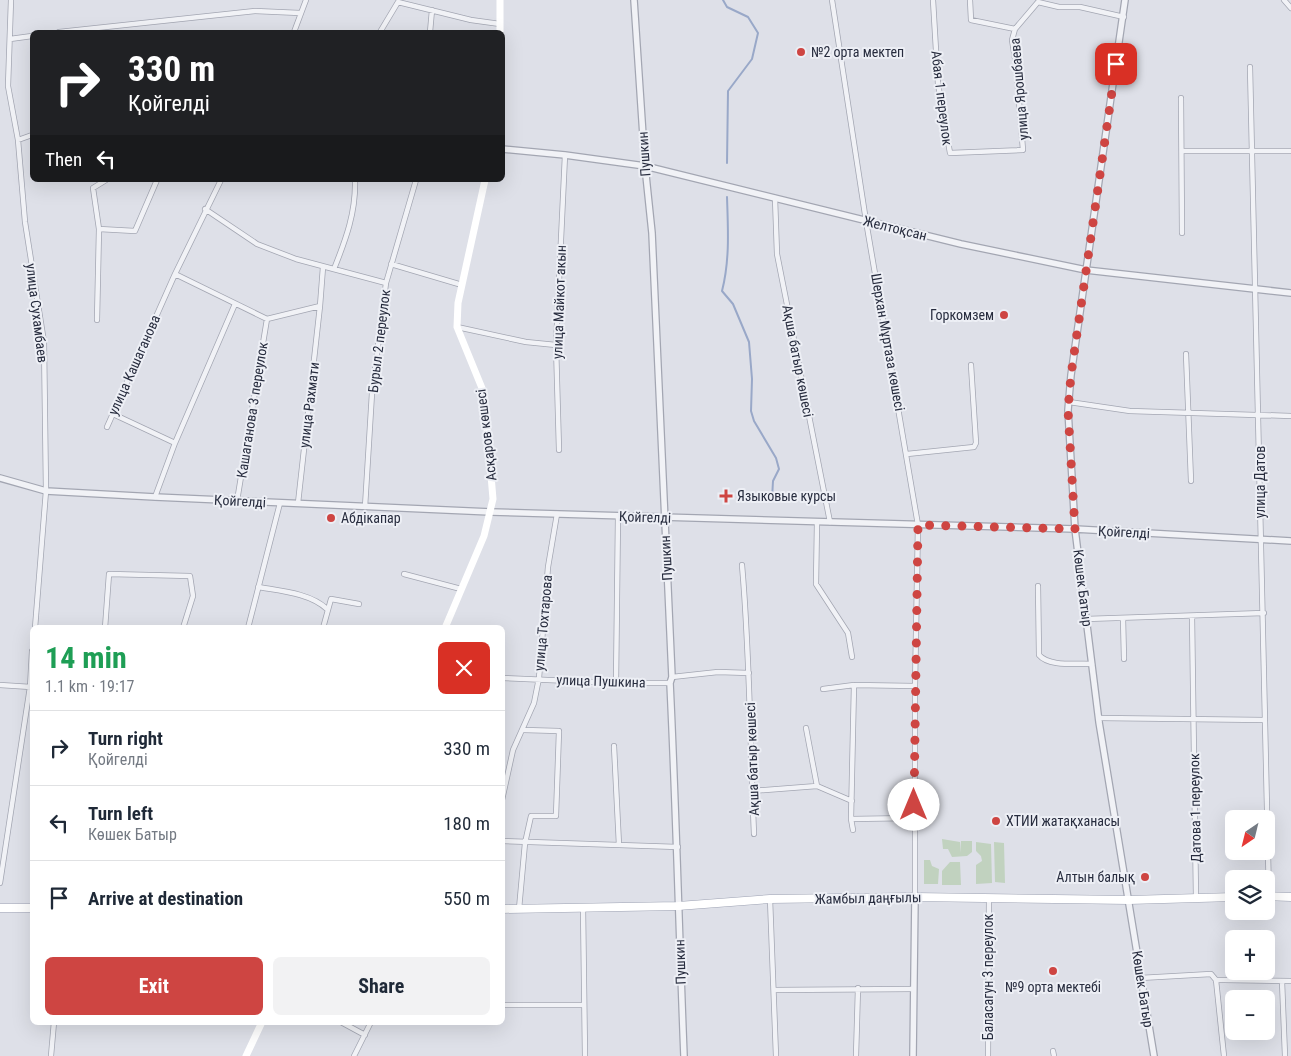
<!DOCTYPE html>
<html lang="en">
<head>
<meta charset="utf-8">
<style>
  body { margin:0; font-family:"Roboto Condensed",sans-serif; background:#f2f2f3; color:#1f2937; height:100vh; display:flex; flex-direction:column; font-size:19px; white-space:nowrap }
  * { box-sizing:border-box; margin:0 }
  p { font-size:16px; color:#747a83 }
  .icon { flex:none; width:28px; height:28px; fill:none; stroke:currentColor; stroke-width:2; stroke-linecap:round; stroke-linejoin:round }
  .map { position:relative; flex:1; overflow:hidden }
  .drawer { position:absolute; left:30px; top:625px; width:475px; height:400px; display:flex; flex-direction:column; background:#fff; border-radius:8px; box-shadow:0 5px 20px #0002 }
  .drawer>* { flex:none }
  .banner { position:absolute; left:30px; top:30px; width:475px; height:152px; border-radius:8px; box-shadow:0 5px 20px #0002; background:#202124; color:#fff; overflow:hidden }
  .needle { width:32px; rotate:215deg }
  .controls { position:absolute; left:1225px; top:810px; display:grid; gap:10px }
  .controls a { display:grid; place-items:center; width:50px; height:50px; border-radius:8px; background:#fff; box-shadow:0 5px 20px #0002; font-size:25px }
  .pin { position:absolute; display:grid; place-items:center; width:42px; height:42px; color:#fff; margin:-21px; border-radius:10px; box-shadow:0 2px 8px #0006 }
  .me { position:absolute; width:55px; margin:-28px; rotate:0deg; stroke-linejoin:round; filter:drop-shadow(0 0 4px #0008) }
  .turn { display:flex; align-items:center; gap:18px; height:105px; padding:0 15px; font-size:22px }
  .turn .icon { width:65px; height:65px; stroke-width:2.5 }
  .turn b { display:block; font-size:35px; line-height:42px }
  .then { display:flex; align-items:center; height:48px; padding:0 15px; background:#0003; gap:10px; font-size:19px }
  .round { display:grid; place-items:center; flex:none; width:52px; height:52px; border-radius:8px; background:#f2f2f3 }
  .summary { display:flex; align-items:center; justify-content:space-between; height:85px; padding:0 15px }
  h1 { font-size:30px; font-weight:700; line-height:38px; color:#1e9e55 }
  .cta { display:flex; gap:10px; margin-top:auto; padding:10px 15px }
  .cta a { flex:1; height:58px; border-radius:8px; background:#ce4542; color:#fff; font-size:20px; font-weight:700; line-height:58px; text-align:center }
  .cta a+a { background:#f2f2f3; color:#1f2937 }
  ul { padding:0; list-style:none }
  li { display:flex; align-items:center; gap:15px; height:75px; padding:0 15px; border-top:1px solid #e0e1e3 }
  li div { flex:1 }
  li b { display:block; font-size:19px }
  li em { font-style:normal }
  .map>svg:first-child { display:block }
</style>
</head>
<body>
<div class="map">
<svg width="1291" height="1056" viewBox="0 0 1291 1056">
  <rect width="100%" height="100%" fill="#dee0e8"/>
  <!-- green -->
  <path fill="#c1d2bf" d="M 942,839 L 960,842 L 960,853 L 961,841 L 972,841 L 972,852 L 967,856 L 952,857 L 948,849 L 943,849 Z
    M 976,842 L 991,844 L 992,883 L 976,884 L 976,865 L 982,861 L 981,856 L 976,851 Z
    M 994,842 L 1004,843 L 1005,883 L 995,882 Z
    M 924,860 L 930,860 L 932,866 L 939,869 L 938,884 L 924,884 Z
    M 950,862 L 960,862 L 961,885 L 942,885 L 942,871 Z"/>
  <g fill="none" stroke-linecap="round" stroke-linejoin="round">
    <!-- stream -->
    <path stroke="#99a8c8" stroke-width="2" d="M 723,0 L 727,7 L 748,17 L 758,33 L 752,59 L 728,91 L 727,163
      M 727,197 C 728,228 730,260 722,291 L 733,304 L 749,342 L 752,379 L 751,411 L 754,421 L 776,458 L 779,469 L 773,481 L 772,499"/>
    <!-- minor casing -->
    <g stroke="#a3a6b2" stroke-width="6">
      <path id="minor" d="M 11,0 L 8,86 L 18,140 L 25,222 L 44,342 L 46,491 L 35,628
        M 832,0 L 866,221 L 918,525 L 915,686 L 915,897
        M 933,0 L 938,84 L 950,153 L 1023,150 L 1016,65 L 1012,40 L 1015,29 L 1038,2 L 1059,7 L 1080,7 L 1124,17
        M 970,0 L 971,20 L 1015,29
        M 1284,0 L 1291,8
        M 59,32 L 255,11 L 300,13
        M 294,32 L 306,0
        M 380,32 L 398,2 L 471,20 L 500,24
        M 430,32 L 432,10
        M 10,39 L 32,36
        M 1250,67 L 1269,896
        M 1181,98 L 1182,233
        M 18,140 L 32,135
        M 1183,151 L 1291,151
        M 775,198 L 777,254 L 830,522
        M 205,209 L 257,244 L 296,259 L 386,283
        M 99,229 L 135,231 L 157,180
        M 391,264 L 462,285
        M 334,269 C 346,239 356,212 355,180
        M 175,274 L 267,319 L 320,306 L 323,267
        M 97,320 L 99,229 L 93,188 L 106,180
        M 457,327 L 526,342 L 556,345
        M 1186,354 L 1191,481
        M 1069,402 L 1130,411 L 1291,416
        M 113,414 L 175,443 L 155,497
        M 107,427 L 175,274 L 221,180
        M 175,443 L 235,304
        M 559,450 L 556,345 L 565,155
        M 907,454 L 974,447 L 976,443 L 971,365
        M 237,501 L 267,319
        M 298,503 L 320,306
        M 365,507 L 372,393 L 386,283 L 416,180
        M 817,522 L 816,584 L 848,633 L 852,657
        M 742,565 C 750,655 750,744 754,834
        M 404,574 L 461,589
        M 1038,586 L 1039,655 C 1049,667 1077,663 1092,664
        M 258,587 C 281,591 310,593 327,609
        M 1192,616 L 1196,898
        M 1123,618 L 1124,659
        M 1086,619 L 1264,613
        M 105,628 L 109,574 L 190,576 L 193,596 L 183,628
        M 248,628 L 280,503
        M 323,628 L 331,599 L 359,604
        M 672,677 L 718,672 L 749,673
        M 502,678 L 616,683 L 670,683
        M 616,683 L 618,516
        M 0,685 L 31,687
        M 823,689 L 854,685 L 915,686
        M 1099,718 L 1265,720
        M 806,728 L 817,786
        M 614,746 L 619,845
        M 752,791 L 817,786 L 852,801
        M 502,800 L 513,750 L 534,703 L 539,678 L 548,567 L 557,514
        M 851,819 L 914,818
        M 853,830 L 851,819 L 854,685
        M 502,841 L 678,847
        M 0,883 L 30,687 L 32,651
        M 770,899 L 776,1056
        M 583,907 L 585,1056
        M 519,909 L 525,843 L 531,816 L 556,816 L 559,731 L 524,730
        M 1140,978 L 1211,974 L 1216,980 L 1224,980 L 1291,981
        M 1216,980 L 1224,1056
        M 1282,981 L 1285,1056
        M 774,990 L 913,989
        M 502,1005 L 584,1005
        M 341,1022 L 365,1035
        M 1053,1051 L 1054,1056
        M 51,1056 L 54,1022
        M 354,1056 L 371,1022
        M 856,1056 L 858,988
        M 988,1056 L 989,898"/>
    </g>
    <!-- tertiary casing -->
    <g stroke="#a3a6b2" stroke-width="8">
      <path id="tertiary" d="M 634,0 L 645,166 L 652,233 L 672,677 L 670,683 C 676,807 679,931 684,1056
        M 1125,0 L 1071,375 L 1068,410 L 1075,529 L 1099,722 L 1154,1056
        M 502,149 L 565,155 L 645,166 L 961,244 L 1086,270 L 1291,293
        M 0,478 L 46,491 L 155,497 L 491,512 L 1075,529 L 1291,541
        M 913,1056 L 915,897"/>
    </g>
    <!-- primary casing -->
    <g stroke="#9da2b3" stroke-width="9">
      <path id="primary" d="M 1266,896 L 1291,897
        M 0,908 L 32,908
        M 502,909 L 678,906 L 770,899 L 915,897 L 1129,900 L 1234,897"/>
    </g>
    <!-- minor -->
    <use href="#minor" stroke="#f1f2f6" stroke-width="4.5"/>
    <!-- tertiary -->
    <use href="#tertiary" stroke="#f1f2f6" stroke-width="5.5"/>
    <!-- secondary -->
    <path stroke="#fff" stroke-width="7" d="M 500,0 L 500,32
      M 445,628 L 484,536 L 493,499 L 484,393 L 457,327 L 458,303 L 485,180
      M 246,1056 L 262,1022"/>
    <!-- primary -->
    <use href="#primary" stroke="#fff" stroke-width="8"/>
  </g>
  <g fill="none" stroke-linecap="round" stroke-linejoin="round">
    <!-- route -->
    <path stroke="#ce4542" stroke-width="9" stroke-dasharray="0 16.2" d="M 914,805 L 918,525 L 1075,529 L 1068,410 L 1071,375 L 1116,64"/>
  </g>
  <!-- markers -->
  <g fill="#ce4542" stroke="#edeff5" stroke-width="2">
    <circle cx="801" cy="52" r="5"/>
    <circle cx="1004" cy="315" r="5"/>
    <path d="M723.5 488.5h5v5h5v5h-5v5h-5v-5h-5v-5h5z"/>
    <circle cx="331" cy="518" r="5"/>
    <circle cx="996" cy="821" r="5"/>
    <circle cx="1145" cy="877" r="5"/>
    <circle cx="1053" cy="971" r="5"/>
  </g>
  <g text-anchor="middle" stroke-width="4" stroke-linejoin="round" paint-order="stroke">
    <!-- poi labels -->
    <g font-size="14" fill="#272c3e" stroke="#edeff5" text-anchor="start">
      <text x="811" y="57">№2 орта мектеп</text>
      <text x="994" y="320" text-anchor="end">Горкомзем</text>
      <text x="737" y="501">Языковые курсы</text>
      <text x="341" y="523">Абдiкапар</text>
      <text x="1006" y="826">ХТИИ жатақханасы</text>
      <text x="1135" y="882" text-anchor="end">Алтын балық</text>
      <text x="1053" y="992" text-anchor="middle">№9 орта мектебі</text>
    </g>
    <!-- street labels -->
    <g font-size="14" fill="#272c3e" stroke="#edeff5">
      <text transform="translate(1019 89) rotate(-95)" y="5">улица Ярошбаева</text>
      <text transform="translate(942 98) rotate(83)" y="5">Абая 1 переулок</text>
      <text transform="translate(644 154) rotate(-94)" y="5">Пушкин</text>
      <text transform="translate(895 228) rotate(14)" y="5">Желтоқсан</text>
      <text transform="translate(559 302) rotate(-88)" y="5">улица Майкот акын</text>
      <text transform="translate(37 313) rotate(83)" y="5">улица Сухамбаев</text>
      <text transform="translate(379 341) rotate(-83)" y="5">Бурыл 2 переулок</text>
      <text transform="translate(888 342) rotate(80)" y="5">Шерхан Мұртаза көшесі</text>
      <text transform="translate(798 361) rotate(79)" y="5">Ақша батыр көшесі</text>
      <text transform="translate(134 365) rotate(-66)" y="5">улица Кашаганова</text>
      <text transform="translate(309 405) rotate(-83)" y="5">улица Рахмати</text>
      <text transform="translate(252 410) rotate(-81)" y="5">Кашаганова 3 переулок</text>
      <text transform="translate(486 435) rotate(-97)" y="5">Асқаров көшесі</text>
      <text transform="translate(1260 482) rotate(-90)" y="5">улица Датов</text>
      <text transform="translate(240 501) rotate(3)" y="5">Қойгелді</text>
      <text transform="translate(645 517) rotate(2)" y="5">Қойгелді</text>
      <text transform="translate(1124 532) rotate(3)" y="5">Қойгелді</text>
      <text transform="translate(666 558) rotate(-93)" y="5">Пушкин</text>
      <text transform="translate(1083 588) rotate(83)" y="5">Көшек Батыр</text>
      <text transform="translate(543 623) rotate(-85)" y="5">улица Тохтарова</text>
      <text transform="translate(601 681) rotate(2)" y="5">улица Пушкина</text>
      <text transform="translate(752 759) rotate(-92)" y="5">Ақша батыр көшесі</text>
      <text transform="translate(1195 808) rotate(-91)" y="5">Датова 1 переулок</text>
      <text transform="translate(868 898) rotate(-1)" y="5">Жамбыл даңғылы</text>
      <text transform="translate(680 962) rotate(-92)" y="5">Пушкин</text>
      <text transform="translate(988 977) rotate(-90)" y="5">Баласагун 3 переулок</text>
      <text transform="translate(1143 989) rotate(81)" y="5">Көшек Батыр</text>
    </g>
  </g>
</svg>
<div class="controls">
<a><svg class="needle" viewBox="-14 -14 28 28"><path d="M0-13l5 13h-10z" fill="#e53935"/><path d="M0 13l5-13h-10z" fill="#747a83"/></svg></a>
<a><svg class="icon" aria-label="layers" viewBox="0 0 24 24"><path d="M12 4l9 5-9 5-9-5zM3 14l9 5 9-5"/></svg></a>
<a>+</a>
<a>−</a>
</div>
<div class="pin" style="left:1116px;top:64px;background:#d93025"><svg class="icon" aria-label="arrive" viewBox="0 0 24 24"><path d="M6 21V4h12l-3 4 3 4H6"/></svg></div>
<svg class="me" style="left:914px;top:805px" viewBox="-20 -20 40 40"><circle r="19" fill="#fff"/><path d="M0-13L10 11 0 6-10 11z" fill="#ce4542"/></svg>
<div class="banner">
<div class="turn"><svg class="icon" aria-label="right" viewBox="0 0 24 24"><path d="M7 20v-9h11M14 6l5 5-5 5"/></svg><div><b>330 m</b>Қойгелді</div></div>
<div class="then">Then<svg class="icon" aria-label="left" viewBox="0 0 24 24"><path d="M17 20v-9H6M10 6l-5 5 5 5"/></svg></div>
</div>
<section class="drawer">
<div class="summary"><div><h1>14 min</h1><p>1.1 km · 19:17</p></div><a class="round" style="background:#d93025;color:#fff"><svg class="icon" aria-label="close" viewBox="0 0 24 24"><path d="M6 6l12 12M18 6L6 18"/></svg></a></div>
<ul>
<li><svg class="icon" aria-label="right" viewBox="0 0 24 24"><path d="M7 20v-9h11M14 6l5 5-5 5"/></svg><div><b>Turn right</b><p>Қойгелді</p></div><em>330 m</em></li>
<li><svg class="icon" aria-label="left" viewBox="0 0 24 24"><path d="M17 20v-9H6M10 6l-5 5 5 5"/></svg><div><b>Turn left</b><p>Көшек Батыр</p></div><em>180 m</em></li>
<li><svg class="icon" aria-label="arrive" viewBox="0 0 24 24"><path d="M6 21V4h12l-3 4 3 4H6"/></svg><div><b>Arrive at destination</b></div><em>550 m</em></li>
</ul>
<div class="cta"><a>Exit</a><a>Share</a></div>
</section>
</div>
</body>
</html>
